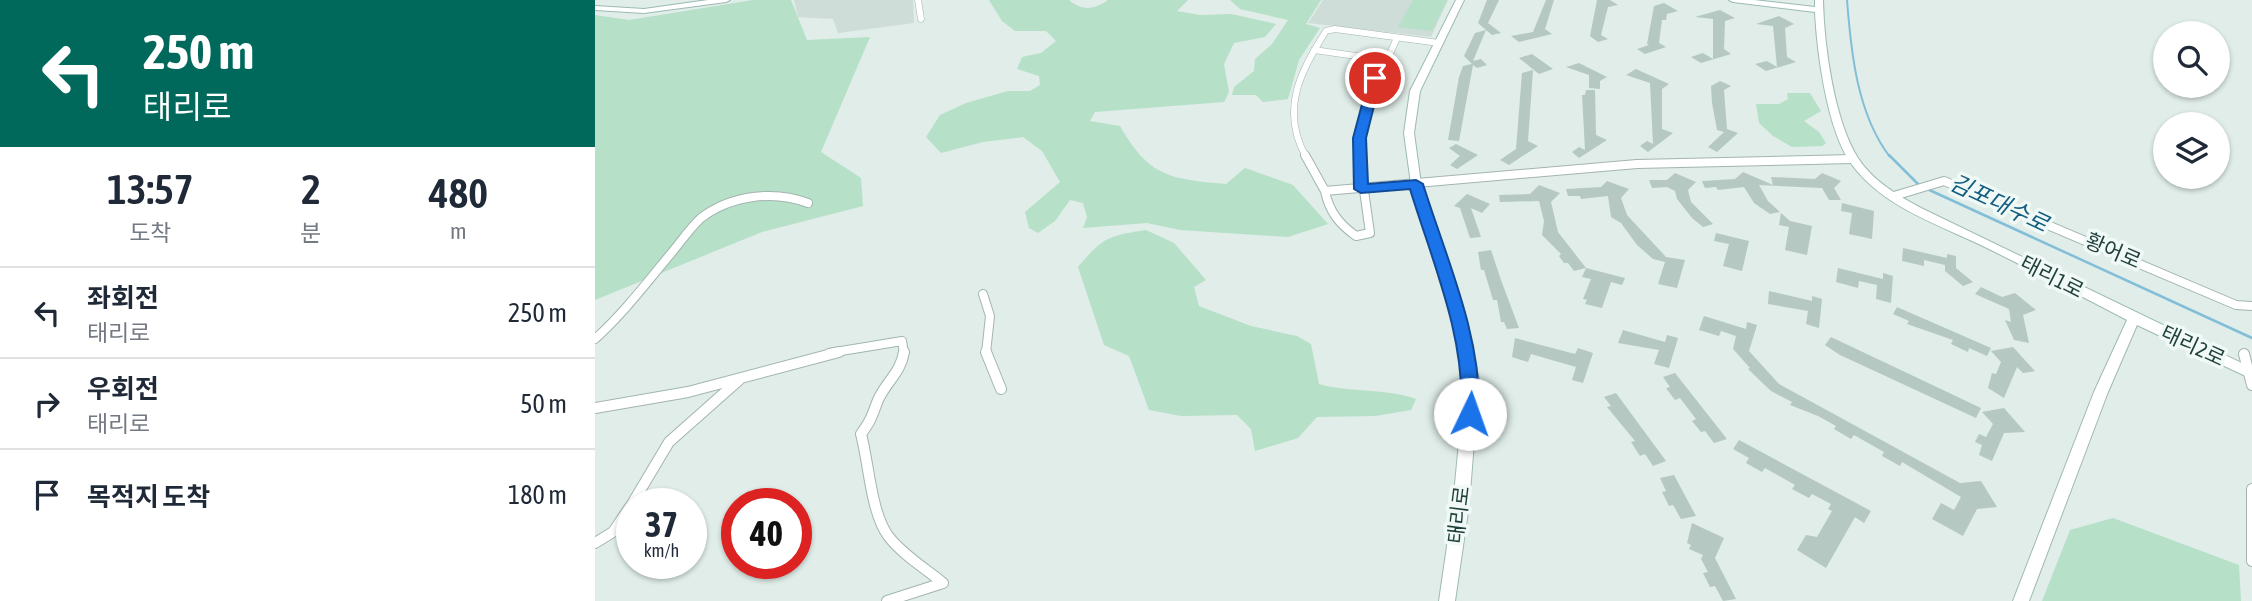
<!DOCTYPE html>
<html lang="ko">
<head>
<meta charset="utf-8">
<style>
  body { margin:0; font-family:"Asap Condensed","Noto Sans KR",sans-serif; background:#f6f6f7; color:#1f2937; height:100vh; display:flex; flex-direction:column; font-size:26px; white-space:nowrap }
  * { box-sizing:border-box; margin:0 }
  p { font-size:23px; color:#747a83 }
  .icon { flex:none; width:38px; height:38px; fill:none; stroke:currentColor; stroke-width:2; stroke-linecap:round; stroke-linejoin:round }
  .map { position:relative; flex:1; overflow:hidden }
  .details { display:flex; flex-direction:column; background:#fff; width:595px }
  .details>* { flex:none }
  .hud { background:#00695c; color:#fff; overflow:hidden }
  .fabs { position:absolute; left:1558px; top:21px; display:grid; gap:14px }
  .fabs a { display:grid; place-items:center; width:77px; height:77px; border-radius:50%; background:#fff; box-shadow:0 2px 5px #0004; font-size:35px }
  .speed { position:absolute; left:21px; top:488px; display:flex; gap:14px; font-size:35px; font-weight:700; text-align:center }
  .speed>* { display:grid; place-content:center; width:91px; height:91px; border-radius:50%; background:#fff; box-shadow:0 2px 5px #0004; line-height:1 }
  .speed small { font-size:18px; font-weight:400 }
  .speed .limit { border:10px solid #d22; background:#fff; color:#111 }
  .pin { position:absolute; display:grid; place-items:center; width:60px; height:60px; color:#fff; margin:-30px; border:4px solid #fff; border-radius:50%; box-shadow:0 2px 7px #0007 }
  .me { position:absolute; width:77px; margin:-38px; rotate:3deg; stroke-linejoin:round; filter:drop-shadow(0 0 5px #0008) }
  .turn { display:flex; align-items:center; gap:24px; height:147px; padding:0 28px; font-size:32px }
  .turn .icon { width:91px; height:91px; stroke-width:2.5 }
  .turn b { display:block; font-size:49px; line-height:60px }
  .eta { display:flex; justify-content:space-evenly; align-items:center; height:119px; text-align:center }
  .eta b { font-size:42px; font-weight:600; line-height:49px }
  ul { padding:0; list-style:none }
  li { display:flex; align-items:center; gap:21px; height:91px; padding:0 28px; border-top:2px solid #e0e1e3 }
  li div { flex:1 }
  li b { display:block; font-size:26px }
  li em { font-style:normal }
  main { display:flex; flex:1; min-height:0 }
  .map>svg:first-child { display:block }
</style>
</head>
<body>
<main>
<section class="details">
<div class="hud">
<div class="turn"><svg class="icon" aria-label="left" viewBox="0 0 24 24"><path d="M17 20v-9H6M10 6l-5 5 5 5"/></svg><div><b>250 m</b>태리로</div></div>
</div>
<div class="eta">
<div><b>13:57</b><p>도착</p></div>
<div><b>2</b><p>분</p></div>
<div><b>480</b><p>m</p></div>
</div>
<ul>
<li><svg class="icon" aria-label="left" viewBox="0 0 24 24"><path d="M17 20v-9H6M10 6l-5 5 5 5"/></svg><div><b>좌회전</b><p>태리로</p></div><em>250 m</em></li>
<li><svg class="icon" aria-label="right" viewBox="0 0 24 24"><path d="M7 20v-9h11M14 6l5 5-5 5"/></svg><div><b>우회전</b><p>태리로</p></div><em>50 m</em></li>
<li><svg class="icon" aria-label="arrive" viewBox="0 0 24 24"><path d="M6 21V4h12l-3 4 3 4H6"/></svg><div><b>목적지 도착</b></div><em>180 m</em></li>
</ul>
</section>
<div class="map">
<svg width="1657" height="601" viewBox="0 0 1657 601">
  <rect width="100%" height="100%" fill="#e0ede9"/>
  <!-- built -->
  <path fill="#ceddd8" d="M 199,0 L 318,0 L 319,23 L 243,33 L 238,19 L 203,17 Z
    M 728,0 L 853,0 L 836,37 L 713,23 Z"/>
  <!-- green -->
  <path fill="#b6e0c8" d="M 158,0 L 196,0 L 212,40 L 275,37 L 226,152 L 266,178 L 268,206 L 167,232 L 0,300 L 0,15 L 34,20 Z
    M 394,0 L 474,0 C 487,11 499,10 513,0 L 593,0 L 582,11 L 605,15 L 636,14 L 681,24 L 670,37 L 639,43 L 629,64 L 634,92 L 629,102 L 500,112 L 495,121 L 525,126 C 554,177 575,179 631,184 L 650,168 L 698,185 L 733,224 L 693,237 L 585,230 L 552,223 L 488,228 L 492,217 L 488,203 L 475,200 L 460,221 L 443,233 L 434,228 L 430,212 L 465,182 L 447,151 L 428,137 L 388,142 L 346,153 L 331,137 L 345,115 L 371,103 L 413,91 L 435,91 L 445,85 L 444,76 L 422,69 L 427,57 L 446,53 L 461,41 L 451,31 L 420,31 L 407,21 Z
    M 635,0 L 726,0 L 711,24 L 725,28 L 704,60 L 693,99 L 668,102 L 661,95 L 637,95 L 639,87 L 659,71 L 660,59 L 677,44 L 693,20 L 645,9 Z
    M 818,0 L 852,0 L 837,31 L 803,27 Z
    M 1192,93 L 1215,93 L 1226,111 L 1209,121 L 1224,132 L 1231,143 L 1227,146 L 1197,147 L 1178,136 L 1164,123 L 1161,104 L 1184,104 L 1193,99 Z
    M 551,230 L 579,243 L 611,280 L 599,287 L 604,306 L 656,326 L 702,336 L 716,344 L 724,384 C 755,393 791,388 821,399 L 816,410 L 780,416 L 722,417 L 703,438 L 660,451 L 656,429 L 642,415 L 586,416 L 554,410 L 534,356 L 509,345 L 483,267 C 509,237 512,236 551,230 Z
    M 1518,518 L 1644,565 L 1646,601 L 1447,601 L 1475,530 Z"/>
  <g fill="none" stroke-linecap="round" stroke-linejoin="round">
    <!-- stream-far1 -->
    <path stroke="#82bed8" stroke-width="2" d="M 1252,0 C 1256,52 1262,114 1295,157"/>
    <!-- stream -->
    <path stroke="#82bed8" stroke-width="2.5" d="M 1294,155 L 1324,185
      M 1330,188 L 1657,338"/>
  </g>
  <!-- building -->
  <path fill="#b5c8c2" d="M 892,0 L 904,0 L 893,23 L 906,33 L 897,35 L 891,30 L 878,61 L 886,59 L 892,65 L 882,68 L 878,65 L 864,141 L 853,140 L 864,77 L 868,66 L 877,64 L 869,56 L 880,33 L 891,30 L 883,23 Z
    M 951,0 L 959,0 L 950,29 L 957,34 L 924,42 L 916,36 L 938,32 Z
    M 1002,0 L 1015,0 L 1023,5 L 1013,7 L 1006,35 L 1013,39 L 1003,42 L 995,36 Z
    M 1069,3 L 1083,11 L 1072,14 L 1071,20 L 1067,20 L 1064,43 L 1071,47 L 1050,54 L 1042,49 L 1054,45 L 1052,44 L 1059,6 Z
    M 1125,10 L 1140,18 L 1130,21 L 1129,49 L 1136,54 L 1106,63 L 1096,57 L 1108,53 L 1118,59 L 1118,19 L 1100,17 Z
    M 1184,16 L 1199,24 L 1190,28 L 1192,57 L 1201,62 L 1171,71 L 1160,64 L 1172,61 L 1182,67 L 1178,26 L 1161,24 Z
    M 937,54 L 958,69 L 944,74 L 924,58 Z
    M 984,63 L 1012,77 L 1005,81 L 1005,89 L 994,88 L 994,75 L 971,67 Z
    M 1041,69 L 1074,84 L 1067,89 L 1067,129 L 1078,133 L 1053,152 L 1045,146 L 1052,141 L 1058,144 L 1055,83 L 1031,75 Z
    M 938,70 L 933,141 L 943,146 L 914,165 L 905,160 L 921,149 L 927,73 Z
    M 1125,81 L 1136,86 L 1129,90 L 1132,129 L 1143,133 L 1122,152 L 1113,147 L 1129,132 L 1122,130 L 1117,103 L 1116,86 Z
    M 991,90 L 1000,90 L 1001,135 L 1012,140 L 984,158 L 977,152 L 984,147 L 990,150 L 987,95 L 990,95 Z
    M 861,144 L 883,155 L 862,169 L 855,165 L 865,156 L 854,148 Z
    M 1148,172 L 1178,185 L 1176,177 L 1220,179 L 1227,173 L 1246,181 L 1239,188 L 1246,200 L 1234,200 L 1227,188 L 1164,185 L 1173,201 L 1185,212 L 1175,214 L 1159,203 L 1149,187 L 1123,190 L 1121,187 L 1110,188 L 1107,181 L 1140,179 Z
    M 1080,173 L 1101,182 L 1093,190 L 1096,202 L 1118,224 L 1108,227 L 1097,218 L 1082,199 L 1080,191 L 1072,187 L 1057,188 L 1054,180 L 1072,180 Z
    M 1012,181 L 1034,189 L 1026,198 L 1032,215 L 1071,257 L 1090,260 L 1082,288 L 1063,284 L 1070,262 L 1058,259 L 1042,245 L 1026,223 L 1016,217 L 1013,196 L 986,199 L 985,196 L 973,196 L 971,189 L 1006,187 Z
    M 944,185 L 965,193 L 956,202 L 963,232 L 991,268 L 979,271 L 973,263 L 969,263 L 964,256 L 966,254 L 947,235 L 949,221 L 944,201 L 905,202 L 904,195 L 935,194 Z
    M 872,194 L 895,204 L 887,213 L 876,208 L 886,237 L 875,238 L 865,208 L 859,206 Z
    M 1247,203 L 1279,211 L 1277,239 L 1254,234 L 1257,213 L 1246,211 Z
    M 1186,213 L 1195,221 L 1217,226 L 1212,255 L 1190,250 L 1194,227 L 1184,225 Z
    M 1121,233 L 1154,241 L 1147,271 L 1128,266 L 1134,244 L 1119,241 Z
    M 1308,248 L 1352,258 L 1352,254 L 1361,256 L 1361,268 L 1378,282 L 1368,286 L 1350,271 L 1350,265 L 1329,260 L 1329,266 L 1307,261 Z
    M 896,250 L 906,280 L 924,328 L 912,329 L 909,322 L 906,322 L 902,300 L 898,300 L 889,270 L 886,270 L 883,252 Z
    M 991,268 L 1030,278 L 1027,285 L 1016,282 L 1007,308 L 990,304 L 992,300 L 988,299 L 996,279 L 987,277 Z
    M 1243,268 L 1288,279 L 1288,273 L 1298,276 L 1296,303 L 1281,299 L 1282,285 L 1264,281 L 1263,288 L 1241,282 Z
    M 1386,287 L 1407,297 L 1420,293 L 1441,310 L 1428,315 L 1434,343 L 1419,340 L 1410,320 L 1416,322 L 1414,309 L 1380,294 Z
    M 1174,291 L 1217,301 L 1217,296 L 1227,299 L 1224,328 L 1211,324 L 1213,311 L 1173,304 Z
    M 1302,307 L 1396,348 L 1392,356 L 1374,348 L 1373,352 L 1356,344 L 1358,340 L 1312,324 L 1314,321 L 1298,314 Z
    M 1109,316 L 1151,329 L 1152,322 L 1162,325 L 1154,351 L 1184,384 L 1365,483 L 1386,481 L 1402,507 L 1382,509 L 1368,536 L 1337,519 L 1346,503 L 1359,510 L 1366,497 L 1307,462 L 1305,466 L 1287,456 L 1289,452 L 1259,435 L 1256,439 L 1239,429 L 1241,426 L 1223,416 L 1195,405 L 1197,402 L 1176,391 L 1153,369 L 1155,368 L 1138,349 L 1141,336 L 1126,331 L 1124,336 L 1104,330 Z
    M 1028,330 L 1070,342 L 1072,335 L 1083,338 L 1074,368 L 1059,364 L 1064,350 L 1023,343 Z
    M 1236,337 L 1386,408 L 1381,418 L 1245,355 L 1230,345 Z
    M 920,338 L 980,354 L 983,348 L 998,353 L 988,383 L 977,380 L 981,367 L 936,354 L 933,362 L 917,357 Z
    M 1418,347 L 1440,371 L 1428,373 L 1422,367 L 1409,398 L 1393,388 L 1397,373 L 1401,374 L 1406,362 L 1396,351 Z
    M 1080,373 L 1132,439 L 1119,443 L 1110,431 L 1106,432 L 1097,421 L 1101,419 L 1085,398 L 1080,400 L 1071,388 L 1075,387 L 1068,377 Z
    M 1021,393 L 1071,461 L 1058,466 L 1050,454 L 1045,456 L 1036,442 L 1040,441 L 1012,407 L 1016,406 L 1009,397 Z
    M 1409,408 L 1430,432 L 1409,433 L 1397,461 L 1384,455 L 1387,445 L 1380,442 L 1384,434 L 1391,437 L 1398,424 L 1387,412 Z
    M 1144,440 L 1276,511 L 1269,523 L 1260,517 L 1231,568 L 1202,550 L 1211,535 L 1222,537 L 1237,511 L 1233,509 L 1236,504 L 1217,494 L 1214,498 L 1197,489 L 1200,485 L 1170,468 L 1167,472 L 1151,463 L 1154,458 L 1138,449 Z
    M 1079,475 L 1101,516 L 1086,519 L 1078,505 L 1074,506 L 1067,492 L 1071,491 L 1065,478 Z
    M 1097,523 L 1129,538 L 1120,558 L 1141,599 L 1128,601 L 1120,586 L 1115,587 L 1108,573 L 1113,572 L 1106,559 L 1108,555 L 1094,549 L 1096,545 L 1092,543 Z"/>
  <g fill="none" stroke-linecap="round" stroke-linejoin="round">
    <!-- street-far2 casing -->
    <g stroke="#a2b5b1" stroke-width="7">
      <path id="street-far2" d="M 323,0 L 326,19
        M 719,50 L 789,60
        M 711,157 C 685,110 705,72 731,31 L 740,29 L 844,43
        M 764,157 L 772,104 L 802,38"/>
    </g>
    <!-- street-far1 casing -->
    <g stroke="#a2b5b1" stroke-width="10">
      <path id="street-far1" d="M 710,155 L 730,191 L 1042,164 L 1258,159
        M 730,191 C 734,211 744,224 761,236 L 775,233 L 764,155
        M 1299,196 L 1349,181 L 1641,305 L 1657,306
        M 388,294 L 395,316 L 391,353
        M 0,339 C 29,313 53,281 78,251 C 87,240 96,227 106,218 C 136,195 179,190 213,203
        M 234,353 L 307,341 L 309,353"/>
    </g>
    <!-- street casing -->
    <g stroke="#a2b5b1" stroke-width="12">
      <path id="street" d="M 309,352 C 306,372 291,382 283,400 C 277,415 277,419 266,434 C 274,464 276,514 294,537 C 308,555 331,569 348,583
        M 391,352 L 406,389
        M 1649,354 L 1657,385
        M 0,408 L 93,392 L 244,352
        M 1657,489 L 1657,561
        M 37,504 L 74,442 L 144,380
        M 0,543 L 18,532 L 37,504
        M 292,601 L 348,583"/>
    </g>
    <!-- secondary casing -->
    <g stroke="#9dbab4" stroke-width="2">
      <path id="secondary" d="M 113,0 L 135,0 L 131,2 L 49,13 L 0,10 L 0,6 L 49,9 Z
        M 861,0 L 869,0 L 825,91 L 819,133 L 826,184 L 875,341 L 884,379 L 874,505 L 860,601 L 844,601 L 858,505 L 870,379 L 863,341 L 816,184 L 809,133 L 815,91 Z
        M 1134,0 L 1159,0 L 1220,7 L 1220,0 L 1228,0 C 1229,45 1239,120 1263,158 C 1278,181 1302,195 1326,208 L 1657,368 L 1657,379 L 1542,325 L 1513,392 L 1434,601 L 1418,601 L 1499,392 L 1532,320 C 1486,296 1440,272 1394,249 C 1346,225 1287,208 1255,162 C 1232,128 1222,53 1220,12 L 1138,2 Z"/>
    </g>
    <!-- street-far2 -->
    <use href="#street-far2" stroke="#fff" stroke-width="6"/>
    <!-- street-far1 -->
    <use href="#street-far1" stroke="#fff" stroke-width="8"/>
    <!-- street -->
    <use href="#street" stroke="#fff" stroke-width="10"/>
    <!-- secondary -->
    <use href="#secondary" fill="#fff" fill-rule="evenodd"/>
  </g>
  <!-- route -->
  <path fill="#1a73e8" stroke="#114b97" stroke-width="2" d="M 780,74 L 786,78 L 771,138 L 773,184 L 821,180 L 828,184 C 851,258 887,336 884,414 L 875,421 L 866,414 C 871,337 837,261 815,189 L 766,193 L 759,189 L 758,138 L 774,78 Z"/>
  <g text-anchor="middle" stroke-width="7" stroke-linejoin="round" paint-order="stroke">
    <!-- street labels -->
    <g font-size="21" fill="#1f3f3b" stroke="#f1f9f6">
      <text transform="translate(1518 251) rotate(23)" y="7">황어로</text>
      <text transform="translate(1457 277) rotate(27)" y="7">태리1로</text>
      <text transform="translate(1598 346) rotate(25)" y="7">태리2로</text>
      <text transform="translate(864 515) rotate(-83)" y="7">태리로</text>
    </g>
    <!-- water labels -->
    <g font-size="23" font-style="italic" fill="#125e82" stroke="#f1f9f6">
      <text transform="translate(1404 203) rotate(25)" y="8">김포대수로</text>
    </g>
  </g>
</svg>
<div class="fabs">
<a><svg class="icon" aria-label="search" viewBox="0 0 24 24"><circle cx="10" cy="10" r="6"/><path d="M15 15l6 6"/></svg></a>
<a><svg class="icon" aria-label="layers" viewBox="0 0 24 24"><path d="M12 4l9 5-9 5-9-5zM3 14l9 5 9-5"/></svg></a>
</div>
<div class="speed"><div>37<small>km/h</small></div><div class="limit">40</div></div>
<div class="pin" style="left:780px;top:78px;background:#d93025"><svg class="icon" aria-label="arrive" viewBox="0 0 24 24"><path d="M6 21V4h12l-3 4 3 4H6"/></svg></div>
<svg class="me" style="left:875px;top:414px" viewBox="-20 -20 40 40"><circle r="19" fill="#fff"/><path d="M0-13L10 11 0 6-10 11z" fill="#1a73e8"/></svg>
</div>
</main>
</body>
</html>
